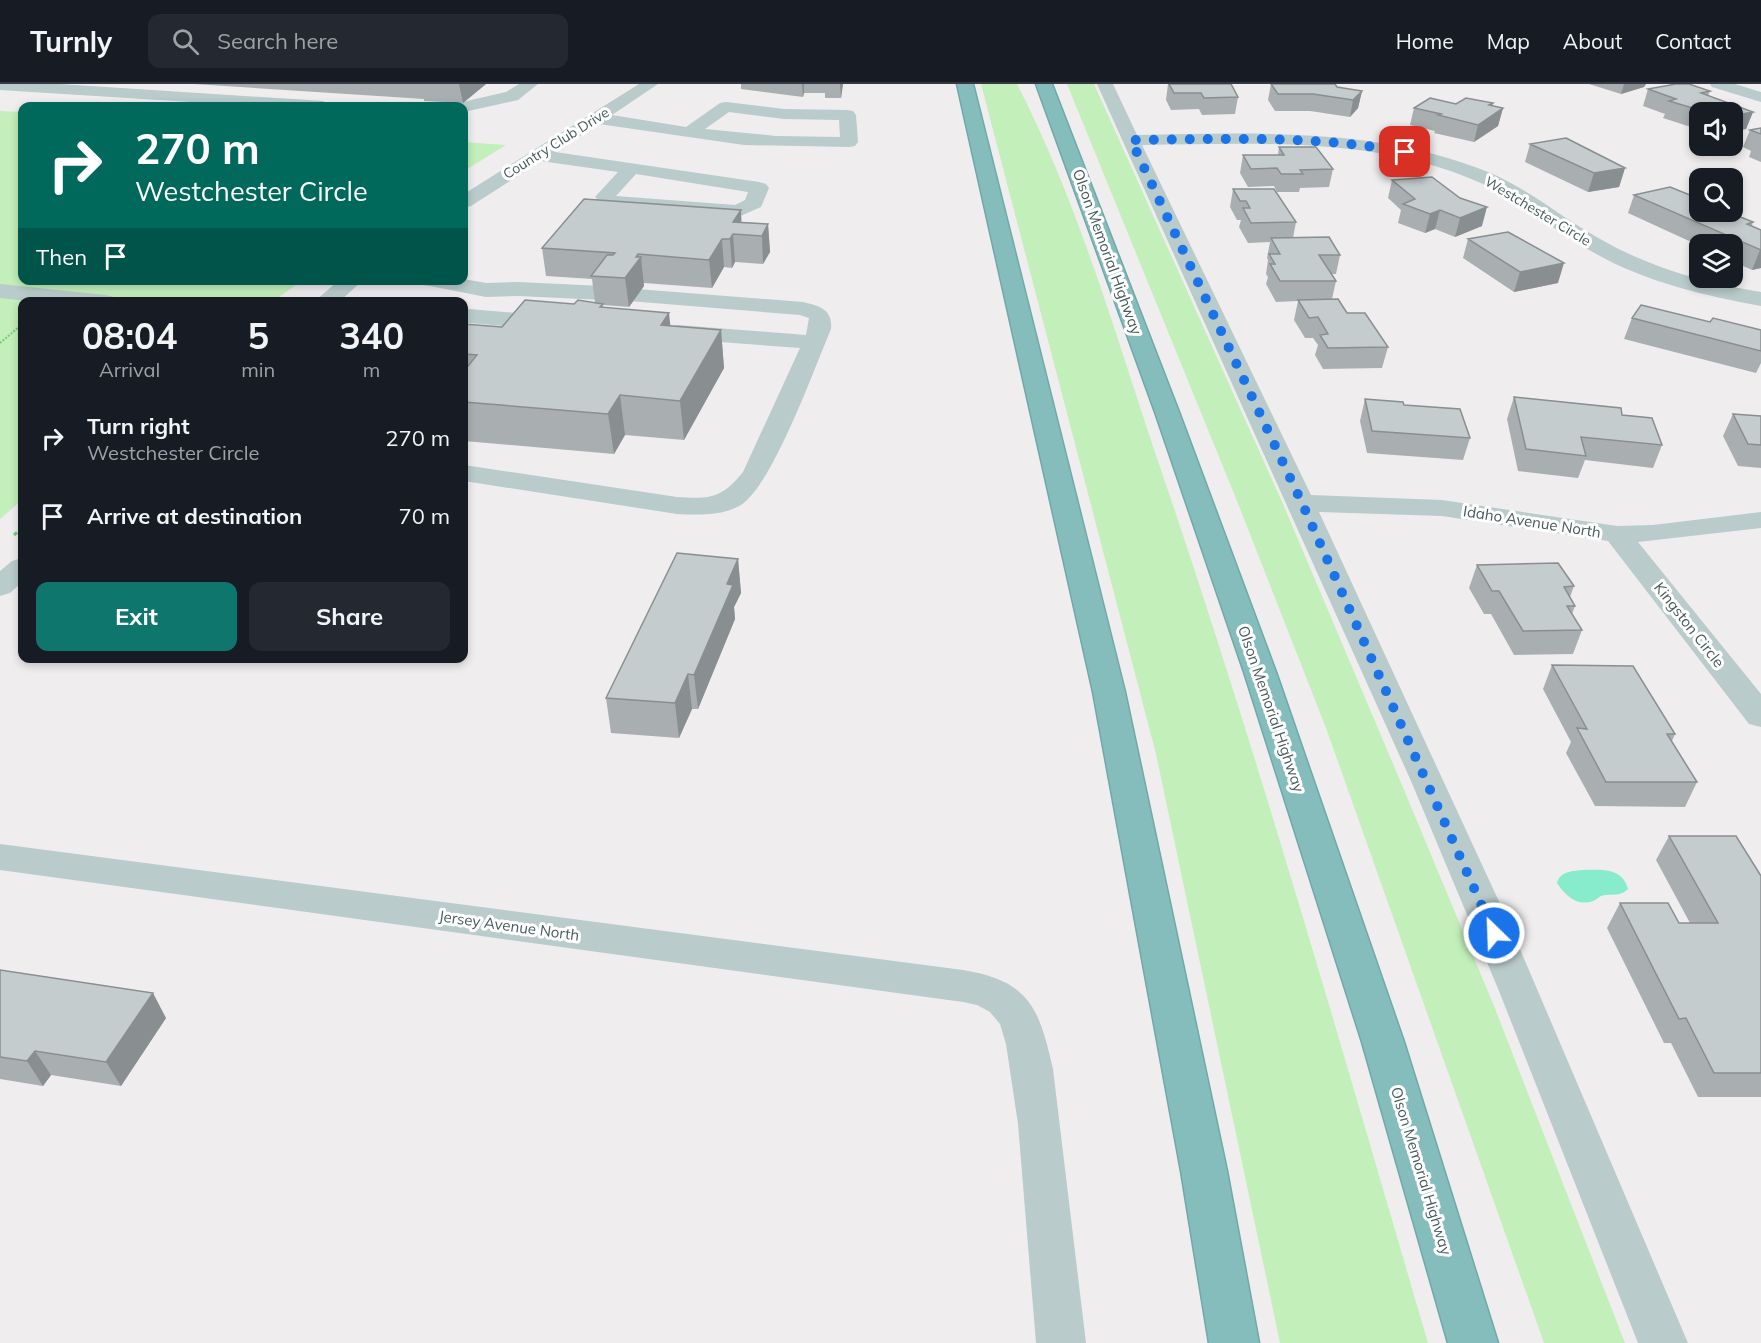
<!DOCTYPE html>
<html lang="en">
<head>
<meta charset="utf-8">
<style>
  body { margin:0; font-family:Mulish,sans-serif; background:#242831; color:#f1f3f6; height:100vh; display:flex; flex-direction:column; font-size:22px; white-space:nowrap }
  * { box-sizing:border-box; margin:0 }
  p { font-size:20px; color:#9ea1a6 }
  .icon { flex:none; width:33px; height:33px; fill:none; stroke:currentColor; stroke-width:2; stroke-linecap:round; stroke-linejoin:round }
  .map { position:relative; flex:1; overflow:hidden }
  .sheet { position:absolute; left:18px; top:213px; width:450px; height:366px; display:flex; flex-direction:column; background:#171b24; border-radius:12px; box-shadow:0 3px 9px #0003 }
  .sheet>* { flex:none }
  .hud { position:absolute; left:18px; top:18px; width:450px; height:183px; border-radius:12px; box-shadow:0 3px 9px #0003; background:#00695c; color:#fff; overflow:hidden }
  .buttons { position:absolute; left:1689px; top:18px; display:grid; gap:12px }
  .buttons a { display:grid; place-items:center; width:54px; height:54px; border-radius:12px; background:#171b24; box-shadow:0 3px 9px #0003; font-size:30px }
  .pin { position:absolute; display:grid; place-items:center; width:51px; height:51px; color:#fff; margin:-26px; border-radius:12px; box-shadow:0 3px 9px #0006 }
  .me { position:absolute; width:66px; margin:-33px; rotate:336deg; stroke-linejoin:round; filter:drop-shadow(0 0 4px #0008) }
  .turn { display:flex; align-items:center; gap:21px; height:126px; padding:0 18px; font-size:27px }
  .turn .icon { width:78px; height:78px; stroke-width:2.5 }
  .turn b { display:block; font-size:42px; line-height:51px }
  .then { display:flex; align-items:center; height:57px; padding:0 18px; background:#0003; gap:12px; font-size:22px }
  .eta { display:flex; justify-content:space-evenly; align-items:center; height:102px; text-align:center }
  .eta b { font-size:36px; font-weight:700; line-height:42px }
  .cta { display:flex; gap:12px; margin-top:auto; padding:12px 18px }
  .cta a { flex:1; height:69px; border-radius:12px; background:#0f766e; color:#fff; font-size:24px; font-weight:700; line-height:69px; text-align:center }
  .cta a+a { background:#242831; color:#f1f3f6 }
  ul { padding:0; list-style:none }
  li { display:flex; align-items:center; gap:18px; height:78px; padding:0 18px }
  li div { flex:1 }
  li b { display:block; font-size:22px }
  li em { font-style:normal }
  header { display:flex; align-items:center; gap:36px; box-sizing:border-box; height:84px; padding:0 30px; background:#171b24; border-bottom:2px solid #363941 }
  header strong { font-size:28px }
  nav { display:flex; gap:33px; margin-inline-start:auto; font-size:21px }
  .search { width:420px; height:54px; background:#242831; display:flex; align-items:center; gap:15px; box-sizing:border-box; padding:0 21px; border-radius:12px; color:#9ea1a6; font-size:22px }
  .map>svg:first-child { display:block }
</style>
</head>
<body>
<header>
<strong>Turnly</strong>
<div class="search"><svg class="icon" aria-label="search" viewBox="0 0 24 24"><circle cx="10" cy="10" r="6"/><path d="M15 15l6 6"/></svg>Search here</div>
<nav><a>Home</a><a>Map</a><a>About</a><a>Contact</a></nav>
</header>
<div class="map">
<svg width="1761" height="1259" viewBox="0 0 1761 1259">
  <rect width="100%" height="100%" fill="#f0edef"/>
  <!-- green -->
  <path fill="#c3efbb" d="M 981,0 L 1017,0 C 1079,120 1116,253 1159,380 C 1258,670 1342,965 1428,1259 L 1280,1259 L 1156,670 Z
    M 1067,0 L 1094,0 L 1283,420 L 1402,701 L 1494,922 L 1625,1259 L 1544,1259 L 1326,644 L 1237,417 Z
    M 0,27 L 22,28 L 22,196 L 301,197 L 274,217 L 22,218 L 22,416 L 0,435 Z
    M 464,58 L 506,61 L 464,87 Z"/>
  <!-- water -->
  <path fill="#87eccb" d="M 1582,786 C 1601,786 1622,783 1628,805 C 1621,812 1615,810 1606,811 C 1600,811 1598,815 1593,817 C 1577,823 1565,811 1557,799 C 1560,788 1571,787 1582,786 Z"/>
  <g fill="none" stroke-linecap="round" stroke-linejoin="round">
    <!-- highway casing -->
    <g stroke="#70a9a8" stroke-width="3">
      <path id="highway" d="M 957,0 L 973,0 L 1125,608 L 1227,1087 L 1259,1259 L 1209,1259 L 1181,1087 L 1093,608 Z
        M 1036,0 L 1052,0 L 1179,328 L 1276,588 L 1404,958 L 1498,1259 L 1448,1259 L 1362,958 L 1244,588 L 1155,328 Z"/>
    </g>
    <!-- path-far1 -->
    <path stroke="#75cd73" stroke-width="2" stroke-dasharray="2 1.5" stroke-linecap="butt" d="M 0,259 L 20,242"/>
    <!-- path -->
    <path stroke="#75cd73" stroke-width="3" stroke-dasharray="4 2" stroke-linecap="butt" d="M 14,451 L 22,444"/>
    <!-- minor -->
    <path fill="#b9cbca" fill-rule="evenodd" d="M 0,0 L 60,0 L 323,17 L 331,22 L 254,22 L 0,6 Z
      M 519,0 L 538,0 L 518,16 L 464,28 L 464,22 L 456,22 L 458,19 L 506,8 Z
      M 639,0 L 658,0 L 612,31 L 686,43 L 720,19 L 726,18 L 784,25 L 847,26 L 853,27 L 856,31 L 858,58 L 855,62 L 849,63 L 744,61 L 599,40 L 555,68 L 759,98 L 766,100 L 769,104 L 761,123 L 738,133 L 613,125 L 606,123 L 595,113 L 618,88 L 541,77 L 471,122 L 464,124 L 464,110 ZM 729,28 L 784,35 L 839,36 L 840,53 L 776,52 L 705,45 ZM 636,90 L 748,108 L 745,116 L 735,121 L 616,112 Z
      M 1097,0 L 1113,0 L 1137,51 C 1255,49 1378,43 1488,88 C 1529,105 1563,135 1602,156 C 1651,184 1705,199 1761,208 L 1761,222 C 1700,211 1638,196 1584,163 C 1548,142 1515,113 1476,97 C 1372,52 1253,60 1142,61 L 1311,411 L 1442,416 L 1617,442 L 1653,441 L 1761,428 L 1761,444 L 1638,458 L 1761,610 L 1761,643 L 1749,640 L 1608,457 L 1442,432 L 1319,428 L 1508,837 L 1688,1259 L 1638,1259 L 1499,907 L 1411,697 Z
      M 1710,0 L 1735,0 L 1761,8 L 1761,18 L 1712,3 Z
      M 464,195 L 486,199 L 518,198 L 603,202 L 611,204 L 614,209 L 611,214 L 603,216 L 518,212 L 486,213 L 430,202 L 422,201 L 420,196 Z
      M 339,196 L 363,196 L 339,218 L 314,218 Z
      M 0,200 L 106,211 L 114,213 L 117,218 L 38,218 L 0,214 Z
      M 637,205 L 803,218 C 819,222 833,225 831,245 C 814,285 773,400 741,421 C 723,432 697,431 677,430 L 464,397 L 464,381 L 677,413 C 710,415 721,415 743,388 L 800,264 L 678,255 L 670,253 L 667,248 L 670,243 L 678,241 L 806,251 L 809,234 L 800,231 L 629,217 L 626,212 L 629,207 Z
      M 469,225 L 554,232 L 562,234 L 565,239 L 562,244 L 554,246 L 469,239 L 464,237 L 464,227 Z
      M 22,474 L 22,498 L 10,509 L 0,512 L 0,487 L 12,477 Z
      M 0,760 L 963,886 C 1030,897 1039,924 1053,985 L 1086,1259 L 1036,1259 L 1018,1040 L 1006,960 L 1000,940 L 990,928 L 977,921 L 963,918 L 0,786 Z"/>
    <!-- highway -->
    <use href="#highway" fill="#84bdbc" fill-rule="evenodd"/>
  </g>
  <!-- wall -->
  <path fill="#a9afb0" d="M 194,0 L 486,0 L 463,19 L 424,17 L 424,15 Z
    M 741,0 L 843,0 L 841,14 L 825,14 L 825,9 L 804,9 L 803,13 L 741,5 Z
    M 1168,0 L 1231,0 L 1238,13 L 1235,30 L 1202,31 L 1199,25 L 1171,26 L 1166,16 Z
    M 1271,0 L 1335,0 L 1337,3 L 1362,7 L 1358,24 L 1350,33 L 1310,27 L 1275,27 L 1268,16 Z
    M 1589,0 L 1646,0 L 1644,3 L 1621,10 Z
    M 1648,5 L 1710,7 L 1708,12 L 1753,28 L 1746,45 L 1732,28 L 1700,28 L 1700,46 L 1663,34 L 1665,30 L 1643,22 Z
    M 1456,20 L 1492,22 L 1503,24 L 1498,42 L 1474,58 L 1434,49 L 1435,47 L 1410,41 L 1414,24 Z
    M 1761,44 L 1761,78 L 1749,73 L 1751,67 L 1743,63 L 1750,46 Z
    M 1530,60 L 1625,84 L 1619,103 L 1588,108 L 1525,78 Z
    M 1279,63 L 1333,85 L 1329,103 L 1300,104 L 1299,108 L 1277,108 L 1274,102 L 1248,103 L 1240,89 L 1243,71 L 1278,71 Z
    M 1392,96 L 1482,142 L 1455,153 L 1435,145 L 1425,149 L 1398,139 L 1401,126 L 1388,114 Z
    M 1233,105 L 1296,138 L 1293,154 L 1340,171 L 1336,190 L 1332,190 L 1336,197 L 1332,215 L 1388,263 L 1382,284 L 1323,285 L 1315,271 L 1318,261 L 1313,254 L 1305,254 L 1294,236 L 1298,217 L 1276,218 L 1266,200 L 1268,193 L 1266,190 L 1268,176 L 1267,174 L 1270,158 L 1248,159 L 1239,143 L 1241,136 L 1237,136 L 1230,123 Z
    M 1634,111 L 1753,138 L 1752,142 L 1761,146 L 1761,184 L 1752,186 L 1732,177 L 1732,160 L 1700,160 L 1700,162 L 1628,129 Z
    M 741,126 L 741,138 L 768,140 L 770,168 L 763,180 L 735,178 L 732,184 L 724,183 L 712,204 L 644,199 L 644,202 L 629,223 L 603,221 L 603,224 L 670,242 L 721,246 L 724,284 L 684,356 L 625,351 L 614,370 L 464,357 L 464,240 L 502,243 L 574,220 L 595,219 L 592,195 L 546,192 L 542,164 Z
    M 1468,155 L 1558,199 L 1514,208 L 1463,174 Z
    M 1632,234 L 1710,238 L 1761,246 L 1761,279 L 1756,289 L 1624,255 Z
    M 1514,313 L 1622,331 L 1662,361 L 1653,384 L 1585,376 L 1578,394 L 1518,387 L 1507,335 Z
    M 1365,315 L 1404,321 L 1470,354 L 1463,376 L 1367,369 L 1360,337 Z
    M 1733,330 L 1761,332 L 1761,384 L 1738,382 L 1723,352 Z
    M 738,475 L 741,509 L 734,523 L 735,535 L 698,625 L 692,625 L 679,654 L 611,649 L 606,614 Z
    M 1477,481 L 1574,502 L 1570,513 L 1575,522 L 1572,530 L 1582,546 L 1573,570 L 1514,571 L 1491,530 L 1484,530 L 1469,504 Z
    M 1552,581 L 1675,650 L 1672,657 L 1697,698 L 1685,723 L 1595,722 L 1566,669 L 1571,658 L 1543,605 Z
    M 1669,752 L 1761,792 L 1761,1013 L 1698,1013 L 1671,959 L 1664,959 L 1607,844 L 1620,819 L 1679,839 L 1690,839 L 1656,776 Z
    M 0,886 L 166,934 L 121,1002 L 51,991 L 43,1002 L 0,995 Z"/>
  <!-- shaded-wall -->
  <path fill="#898f90" d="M 459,0 L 486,0 L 463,19 Z
    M 802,0 L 804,0 L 804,9 L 803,13 Z
    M 840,0 L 843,0 L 841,14 Z
    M 1624,0 L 1646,0 L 1644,3 L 1621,10 Z
    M 1362,7 L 1358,24 L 1350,33 L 1353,16 Z
    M 1493,19 L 1489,34 L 1503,24 L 1498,42 L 1474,58 L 1478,41 L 1489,21 Z
    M 1753,28 L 1746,45 L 1732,48 L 1732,32 Z
    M 1625,84 L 1619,103 L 1588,108 L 1594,89 Z
    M 1487,123 L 1482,142 L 1455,153 L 1460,134 Z
    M 741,126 L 742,150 L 733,138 Z
    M 1440,126 L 1435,145 L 1425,149 L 1430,130 Z
    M 768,140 L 770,168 L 763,180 L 762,152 Z
    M 733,150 L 735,178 L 732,184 L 730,155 Z
    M 722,155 L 724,183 L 712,204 L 709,176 Z
    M 1760,166 L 1761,166 L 1761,184 L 1752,186 Z
    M 638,170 L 639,176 L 641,173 L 644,202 L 629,223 L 625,194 Z
    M 1564,179 L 1558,199 L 1514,208 L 1520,188 Z
    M 669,229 L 673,266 L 661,241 Z
    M 721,246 L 724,284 L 684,356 L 680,317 Z
    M 620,311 L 625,351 L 614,370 L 608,330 Z
    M 738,475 L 741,509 L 734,523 L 735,535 L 698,625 L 694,591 L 727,500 Z
    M 688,590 L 692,625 L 679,654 L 675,619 Z
    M 153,909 L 166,934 L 121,1002 L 106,978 Z
    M 35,967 L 51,991 L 43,1002 L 27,977 Z"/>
  <!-- building -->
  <path fill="#c4cccd" stroke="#898f90" stroke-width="1.5" d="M 1169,0 L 1231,0 L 1238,13 L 1204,14 L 1201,9 L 1174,9 Z
    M 1271,0 L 1335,0 L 1337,3 L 1362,7 L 1353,16 L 1313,10 L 1278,10 Z
    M 1676,0 L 1689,0 L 1710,7 L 1701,9 L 1753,28 L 1732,32 L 1732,28 L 1706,28 L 1669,17 L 1676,15 L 1648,5 Z
    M 1430,14 L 1456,20 L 1466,14 L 1493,19 L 1489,21 L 1503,24 L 1478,41 L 1438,31 L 1441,30 L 1414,24 Z
    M 1761,44 L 1761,50 L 1750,46 Z
    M 1566,54 L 1625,84 L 1594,89 L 1530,60 Z
    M 1279,63 L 1316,63 L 1333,85 L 1300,86 L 1303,90 L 1281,90 L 1277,84 L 1251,85 L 1243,71 L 1284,71 Z
    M 1432,93 L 1460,114 L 1487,123 L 1460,134 L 1440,126 L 1430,130 L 1403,120 L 1415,115 L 1392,96 Z
    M 1670,103 L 1700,115 L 1700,128 L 1728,128 L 1753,138 L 1747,140 L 1761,146 L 1761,166 L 1634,111 Z
    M 1233,105 L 1274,105 L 1296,138 L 1251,139 L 1243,124 L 1250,124 L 1246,117 L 1240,117 Z
    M 584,115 L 741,126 L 733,138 L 768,140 L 762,152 L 733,150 L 730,155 L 722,155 L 709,176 L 638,170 L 636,173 L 641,173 L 625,194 L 591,192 L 607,171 L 613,171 L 615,169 L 542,164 Z
    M 1508,148 L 1564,179 L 1520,188 L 1468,155 Z
    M 1329,153 L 1340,171 L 1319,171 L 1336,197 L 1280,197 L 1270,180 L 1275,180 L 1269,170 L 1280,170 L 1271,154 Z
    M 1338,215 L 1347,229 L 1365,229 L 1388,263 L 1328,264 L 1320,251 L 1328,250 L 1318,233 L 1309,234 L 1298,216 Z
    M 525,216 L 574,220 L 578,216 L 603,220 L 600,223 L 669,229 L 661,241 L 721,246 L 680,317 L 620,311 L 608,330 L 464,318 L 464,287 L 477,271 L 464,270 L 464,240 L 502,243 Z
    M 1641,221 L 1710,238 L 1713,234 L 1761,246 L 1761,267 L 1632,234 Z
    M 1514,313 L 1621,324 L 1622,331 L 1652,334 L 1662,361 L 1581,353 L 1586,372 L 1526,365 Z
    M 1365,315 L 1403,318 L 1404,321 L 1460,325 L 1470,354 L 1372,347 Z
    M 1733,330 L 1761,332 L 1761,361 L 1748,360 Z
    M 677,469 L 738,475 L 727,500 L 733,501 L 694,591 L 688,590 L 675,619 L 606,614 Z
    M 1558,479 L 1574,502 L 1564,503 L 1575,522 L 1567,522 L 1582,546 L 1523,547 L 1499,507 L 1492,507 L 1477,481 Z
    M 1552,581 L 1633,582 L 1675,650 L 1667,650 L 1697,698 L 1606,698 L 1577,644 L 1587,645 Z
    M 1669,752 L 1736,752 L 1761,792 L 1761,989 L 1714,989 L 1686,934 L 1679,935 L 1620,819 L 1668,819 L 1679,839 L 1718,839 Z
    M 0,886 L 153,909 L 106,978 L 35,967 L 27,977 L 0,973 Z"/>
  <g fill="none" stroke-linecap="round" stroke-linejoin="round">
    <!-- route -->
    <path stroke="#1a73e8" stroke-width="10" stroke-dasharray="0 18" d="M 1405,68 C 1314,51 1223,55 1131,56 L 1302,419 L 1494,849"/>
  </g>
  <g text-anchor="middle" stroke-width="6" stroke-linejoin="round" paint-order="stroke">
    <!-- far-street labels -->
    <g font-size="14" fill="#465b5a" stroke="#fff">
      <text transform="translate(556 59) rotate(-32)" y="5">Country Club Drive</text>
      <text transform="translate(1538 127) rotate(31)" y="5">Westchester Circle</text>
    </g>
    <!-- street labels -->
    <g font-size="15" fill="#465b5a" stroke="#fff">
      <text transform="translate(1107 168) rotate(70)" y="5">Olson Memorial Highway</text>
      <text transform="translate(1532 438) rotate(9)" y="5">Idaho Avenue North</text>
      <text transform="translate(1689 541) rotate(52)" y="5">Kingston Circle</text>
      <text transform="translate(1271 625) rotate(71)" y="5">Olson Memorial Highway</text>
      <text transform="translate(509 842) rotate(8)" y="5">Jersey Avenue North</text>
      <text transform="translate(1421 1087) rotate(73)" y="5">Olson Memorial Highway</text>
    </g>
  </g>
</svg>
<div class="buttons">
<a><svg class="icon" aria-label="sound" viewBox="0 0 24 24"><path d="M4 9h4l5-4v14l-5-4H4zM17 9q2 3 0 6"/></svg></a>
<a><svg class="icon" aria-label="search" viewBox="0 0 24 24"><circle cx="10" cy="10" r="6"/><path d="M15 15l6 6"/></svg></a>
<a><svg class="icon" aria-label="layers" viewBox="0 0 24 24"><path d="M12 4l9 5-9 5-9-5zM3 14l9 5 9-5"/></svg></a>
</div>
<div class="pin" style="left:1405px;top:68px;background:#d93025"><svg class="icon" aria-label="arrive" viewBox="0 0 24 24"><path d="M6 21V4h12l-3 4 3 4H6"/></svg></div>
<svg class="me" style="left:1494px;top:849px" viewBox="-20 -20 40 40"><circle r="17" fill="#1a73e8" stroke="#fff" stroke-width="3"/><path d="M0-11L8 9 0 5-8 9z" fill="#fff"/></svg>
<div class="hud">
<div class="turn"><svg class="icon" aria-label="right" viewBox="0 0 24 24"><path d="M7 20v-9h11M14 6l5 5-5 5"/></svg><div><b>270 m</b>Westchester Circle</div></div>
<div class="then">Then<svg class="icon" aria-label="arrive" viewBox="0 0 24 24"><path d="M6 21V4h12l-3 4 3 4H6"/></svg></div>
</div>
<section class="sheet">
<div class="eta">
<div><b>08:04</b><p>Arrival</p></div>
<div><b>5</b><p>min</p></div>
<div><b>340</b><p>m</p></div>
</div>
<ul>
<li><svg class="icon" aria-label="right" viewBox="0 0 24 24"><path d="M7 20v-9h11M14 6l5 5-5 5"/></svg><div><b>Turn right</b><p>Westchester Circle</p></div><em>270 m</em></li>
<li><svg class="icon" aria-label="arrive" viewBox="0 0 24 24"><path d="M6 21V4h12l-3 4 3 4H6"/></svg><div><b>Arrive at destination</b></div><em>70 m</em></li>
</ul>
<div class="cta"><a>Exit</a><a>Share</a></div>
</section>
</div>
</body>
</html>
